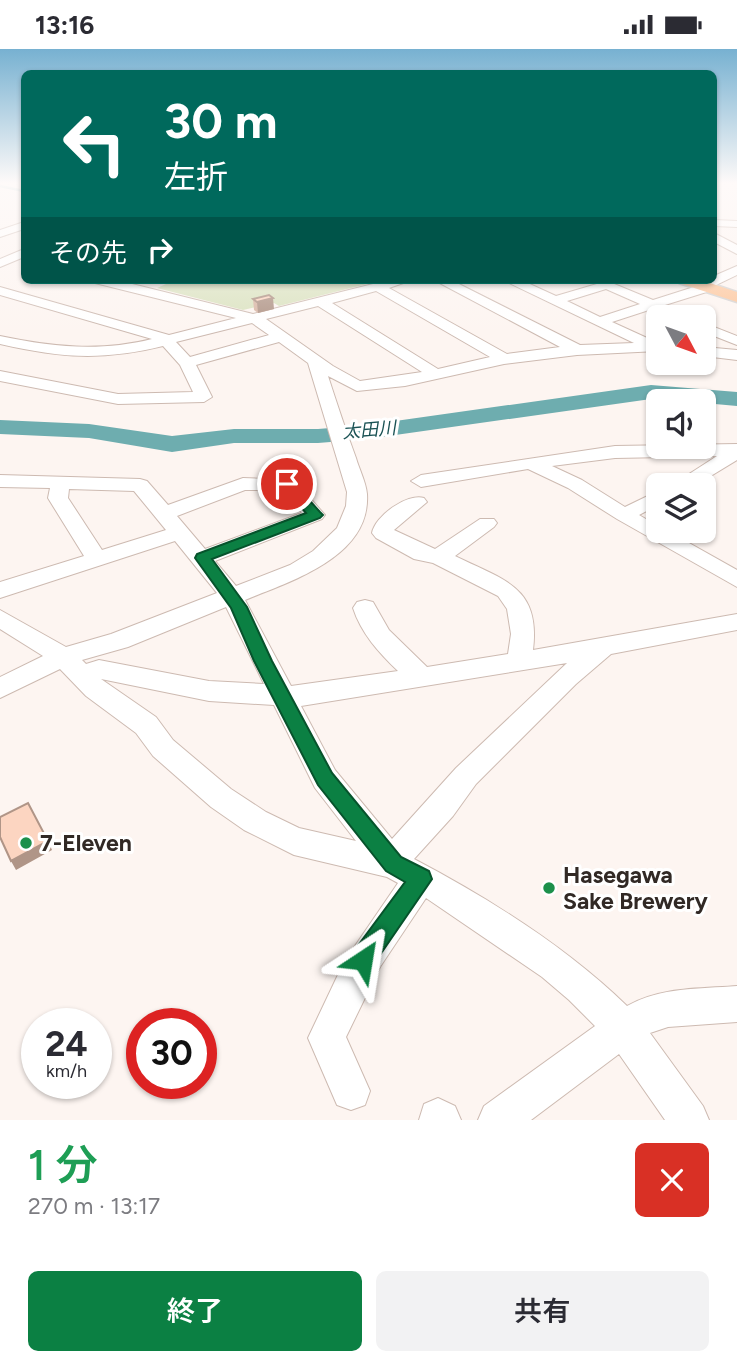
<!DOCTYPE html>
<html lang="ja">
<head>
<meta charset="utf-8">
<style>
  body { margin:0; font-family:Figtree,"Noto Sans JP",sans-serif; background:#f2f2f3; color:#2b2b33; height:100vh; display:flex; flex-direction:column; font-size:26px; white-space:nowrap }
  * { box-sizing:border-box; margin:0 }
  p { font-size:23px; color:#7c7c81 }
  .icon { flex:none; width:38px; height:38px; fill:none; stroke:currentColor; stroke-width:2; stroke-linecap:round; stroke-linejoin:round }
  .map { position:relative; height:1071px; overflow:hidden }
  .drawer { display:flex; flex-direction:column; background:#fff; flex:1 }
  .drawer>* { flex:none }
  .top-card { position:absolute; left:21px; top:21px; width:696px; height:214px; border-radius:10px; box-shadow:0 2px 5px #0004; background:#00695c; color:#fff; overflow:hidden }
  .needle { width:46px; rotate:131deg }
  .fabs { position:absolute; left:646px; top:256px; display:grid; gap:14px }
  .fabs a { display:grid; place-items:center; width:70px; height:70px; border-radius:10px; background:#fff; box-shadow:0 2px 5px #0004; font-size:35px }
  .speed { position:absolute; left:21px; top:959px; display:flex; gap:14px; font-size:35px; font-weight:700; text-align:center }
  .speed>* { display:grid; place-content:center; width:91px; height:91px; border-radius:50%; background:#fff; box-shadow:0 2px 5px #0004; line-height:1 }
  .speed small { font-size:18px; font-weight:400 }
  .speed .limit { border:10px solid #d22; background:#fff; color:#111 }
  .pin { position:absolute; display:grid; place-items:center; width:60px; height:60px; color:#fff; margin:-30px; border:4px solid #fff; border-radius:50%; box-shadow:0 2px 7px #0007 }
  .me { position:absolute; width:77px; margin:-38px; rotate:33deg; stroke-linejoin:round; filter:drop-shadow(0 0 5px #0008) }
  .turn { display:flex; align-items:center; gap:24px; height:147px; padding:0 28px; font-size:32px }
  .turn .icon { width:91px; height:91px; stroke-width:2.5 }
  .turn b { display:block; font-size:49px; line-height:60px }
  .then { display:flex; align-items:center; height:66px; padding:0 28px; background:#0003; gap:14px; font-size:26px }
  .round { display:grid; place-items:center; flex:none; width:74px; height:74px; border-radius:10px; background:#f2f2f3 }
  .headline { display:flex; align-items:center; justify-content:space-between; height:119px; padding:0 28px }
  h1 { font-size:42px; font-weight:600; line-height:52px; color:#1e9e55 }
  .cta { display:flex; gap:14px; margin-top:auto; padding:14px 28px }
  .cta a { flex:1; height:80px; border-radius:10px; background:#0b8043; color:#fff; font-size:28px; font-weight:600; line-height:80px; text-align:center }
  .cta a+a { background:#f2f2f3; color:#2b2b33 }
  .status { display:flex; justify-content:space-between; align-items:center; height:49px; padding:0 35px; background:#fff; direction:ltr }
  .status svg { height:19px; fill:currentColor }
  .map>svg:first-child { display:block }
</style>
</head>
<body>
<div class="status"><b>13:16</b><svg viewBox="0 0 49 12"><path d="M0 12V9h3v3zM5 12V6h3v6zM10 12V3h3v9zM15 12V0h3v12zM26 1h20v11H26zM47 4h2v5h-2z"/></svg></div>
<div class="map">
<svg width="737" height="1071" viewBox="0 0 737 1071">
  <rect width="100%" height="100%" fill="#fdf5f1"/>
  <!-- green -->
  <path fill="#dbe3c1" d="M 175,231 L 350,231 L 367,235 L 279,257 L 274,254 L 243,261 L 157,239 Z"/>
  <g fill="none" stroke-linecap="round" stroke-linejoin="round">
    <!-- stream -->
    <path stroke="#6eadaf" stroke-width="2.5" d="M 0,137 L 24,142"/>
    <!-- river -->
    <path fill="#6eadaf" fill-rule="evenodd" d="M 651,336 L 737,343 L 737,357 L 704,354 L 704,352 L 651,350 L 367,390 L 318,394 L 234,394 L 172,403 L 89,389 L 0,385 L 0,371 L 89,375 L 172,387 L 234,380 L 318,380 L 367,376 Z"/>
    <!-- minor casing -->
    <g stroke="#cdbab1" stroke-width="2">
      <path id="minor" d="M 714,171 L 737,172 L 737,178 L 714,177 Z
        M 24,173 L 24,180 L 0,188 L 0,181 Z
        M 714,184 L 737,196 L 737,205 L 714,193 Z
        M 24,200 L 24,208 L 0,218 L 0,210 Z
        M 737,217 L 737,226 L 714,237 L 713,241 L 665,256 L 688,268 L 668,268 L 652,260 L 612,273 L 658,294 L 658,302 L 577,306 L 504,315 L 405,337 L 357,342 L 328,327 C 337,355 346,382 356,409 C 359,420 366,433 367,445 C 371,508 291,532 245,551 L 291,637 L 398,622 C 379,604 361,584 353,559 L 357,553 L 365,551 L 373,553 L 389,581 L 427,618 L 508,605 L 511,585 L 507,560 L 498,547 L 433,514 L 414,510 L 376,489 L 372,484 C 375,467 407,444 424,449 L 427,453 L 394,481 L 435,500 L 480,470 L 494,470 L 497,474 L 494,478 L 455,507 C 503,531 541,537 533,601 L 737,565 L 737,581 L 611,605 L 576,635 L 476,735 L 453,767 L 414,810 C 490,850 565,897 627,957 C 661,938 699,940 737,937 L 737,973 L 668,978 L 650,984 L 703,1057 L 709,1071 L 665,1071 L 619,1005 L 531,1071 L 478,1071 L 484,1057 L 595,977 L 569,951 L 542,928 L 426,849 L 380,918 L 346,988 L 370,1042 L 365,1056 L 351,1061 L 337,1056 L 308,989 L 344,913 L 398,834 L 387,828 L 294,806 L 244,781 L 211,758 L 153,707 L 136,684 L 86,647 L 60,620 L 0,649 L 0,628 L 43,607 L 0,580 L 0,561 L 66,598 L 111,585 L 217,544 L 175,492 L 0,549 L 0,533 L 84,507 L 48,449 L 50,439 L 0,438 L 0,426 L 140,430 L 147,432 L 168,456 L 243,429 L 294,431 L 325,466 L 322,470 L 215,512 L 236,537 L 290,516 L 313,502 L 337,479 L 346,457 L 347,443 L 308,314 L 279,293 L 196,316 L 212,348 L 204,353 L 118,355 L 0,332 L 0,322 L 118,345 L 193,343 L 180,316 L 163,297 C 102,312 61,309 0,295 L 0,287 C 52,298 100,303 152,290 L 0,246 L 0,238 L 169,286 L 236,269 L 95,234 L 93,231 L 116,231 L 253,265 L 389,231 L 412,231 L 389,239 L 507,305 L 560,298 L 434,231 L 451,231 L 580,296 L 634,294 L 503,231 L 521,231 L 556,247 L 607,232 L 653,251 L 697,237 L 705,231 L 714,231 L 714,227 ZM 606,240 L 640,255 L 600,268 L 567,252 ZM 376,242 L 490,308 L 438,320 L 332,254 ZM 318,257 L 422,323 L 360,332 L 333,317 L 266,270 ZM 252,274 L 269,286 L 190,308 L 176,293 ZM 69,440 L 134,442 L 166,481 L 102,501 L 68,449 ZM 245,441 L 282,441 L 302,464 L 205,500 L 177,467 ZM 226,558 L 264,635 L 209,632 L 99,611 L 86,615 L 82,611 L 128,598 ZM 567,614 L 456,719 L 392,790 L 335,721 L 301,657 ZM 101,630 L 209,652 L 274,656 L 315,739 L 356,792 L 299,779 L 266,763 L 231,740 L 173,691 L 156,668 Z
        M 704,274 L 737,287 L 737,296 L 704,283 Z
        M 704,298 L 737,301 L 737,311 L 704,307 Z
        M 737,395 L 737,411 L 696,436 L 672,436 L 717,407 L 615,409 L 552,417 L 582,431 L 625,458 L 658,442 L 658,456 L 639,466 L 658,477 L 658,481 L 666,481 L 737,521 L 737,538 L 617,470 L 568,439 L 528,420 L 421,438 L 411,432 L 421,426 L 615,397 Z
        M 438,1049 L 455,1057 L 461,1071 L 419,1071 L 424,1055 Z"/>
    </g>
    <!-- major casing -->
    <g stroke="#d6d4d3" stroke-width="3">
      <path id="major" d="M 677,231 L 701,231 L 737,243 L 737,253 L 679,234 Z"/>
    </g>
    <!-- minor -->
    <use href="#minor" fill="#fff" fill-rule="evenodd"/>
    <!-- major -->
    <use href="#major" fill="#fcc79e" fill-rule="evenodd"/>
  </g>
  <!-- wall -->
  <path fill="#d9b7a6" d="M 253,250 L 274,260 L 258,264 L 254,261 Z"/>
  <!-- shaded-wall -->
  <path fill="#b09587" d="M 273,249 L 274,260 L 258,264 L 257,253 Z
    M 48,792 L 52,801 L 16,821 L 11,812 Z"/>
  <!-- building -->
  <path fill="#fcd5c1" stroke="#b09587" stroke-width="2" d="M 269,246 L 273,249 L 257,253 L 253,250 Z
    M 28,754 L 48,792 L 11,812 L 0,788 L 0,768 Z"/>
  <!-- sky -->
  <linearGradient id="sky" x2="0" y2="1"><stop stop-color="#77b1d1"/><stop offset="0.47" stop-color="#fefaf9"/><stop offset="1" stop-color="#fefaf9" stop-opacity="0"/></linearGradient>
  <rect width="737" height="285" fill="url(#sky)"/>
  <!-- route -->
  <path fill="#0b8043" stroke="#07532c" stroke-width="2" d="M 287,431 L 292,432 L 320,463 L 323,466 L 320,469 L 212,510 L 247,558 L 272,612 L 332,724 L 401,808 L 429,822 L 432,830 L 371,919 L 363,923 L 354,919 L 351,911 L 354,902 L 405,833 L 386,822 L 318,736 L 254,612 L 231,559 L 195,509 L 197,505 L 306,464 L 281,435 Z"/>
  <!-- markers -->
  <g fill="#1c904b" stroke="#fff" stroke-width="2.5">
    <circle cx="26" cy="794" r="7"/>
    <circle cx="549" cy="839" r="7"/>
  </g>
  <g text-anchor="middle" stroke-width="6" stroke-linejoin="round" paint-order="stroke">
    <!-- far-water labels -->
    <g font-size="18" font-style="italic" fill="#1a5254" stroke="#fff">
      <text transform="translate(369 381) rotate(-5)" y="6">太田川</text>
    </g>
    <!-- near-poi labels -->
    <g font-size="23" font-weight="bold" fill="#312925" stroke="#fff" text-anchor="start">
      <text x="40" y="802">7-Eleven</text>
      <text x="563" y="834">Hasegawa<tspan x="563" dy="26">Sake Brewery</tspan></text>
    </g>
  </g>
</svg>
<div class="fabs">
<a><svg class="needle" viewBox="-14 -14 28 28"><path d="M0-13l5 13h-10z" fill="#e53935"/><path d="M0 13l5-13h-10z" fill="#7c7c81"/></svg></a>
<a><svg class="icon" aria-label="sound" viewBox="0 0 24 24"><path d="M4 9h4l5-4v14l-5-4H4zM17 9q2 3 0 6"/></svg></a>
<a><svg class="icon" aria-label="layers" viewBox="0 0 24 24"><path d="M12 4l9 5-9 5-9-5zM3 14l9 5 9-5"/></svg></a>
</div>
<div class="speed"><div>24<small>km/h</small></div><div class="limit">30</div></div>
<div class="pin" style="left:287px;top:435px;background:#d93025"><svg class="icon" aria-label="arrive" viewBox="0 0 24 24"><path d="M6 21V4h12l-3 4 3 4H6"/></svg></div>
<svg class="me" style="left:363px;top:911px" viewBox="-20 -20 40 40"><path d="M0-17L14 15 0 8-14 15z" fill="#0b8043" stroke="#fff" stroke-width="4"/></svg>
<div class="top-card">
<div class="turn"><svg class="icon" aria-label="left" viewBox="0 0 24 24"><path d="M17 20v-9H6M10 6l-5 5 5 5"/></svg><div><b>30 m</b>左折</div></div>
<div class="then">その先<svg class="icon" aria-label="right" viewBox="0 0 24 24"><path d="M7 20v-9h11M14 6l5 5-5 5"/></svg></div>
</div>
</div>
<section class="drawer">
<div class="headline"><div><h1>1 分</h1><p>270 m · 13:17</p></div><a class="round" style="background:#d93025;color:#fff"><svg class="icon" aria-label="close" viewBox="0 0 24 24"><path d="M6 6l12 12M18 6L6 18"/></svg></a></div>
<div class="cta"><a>終了</a><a>共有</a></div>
</section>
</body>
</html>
